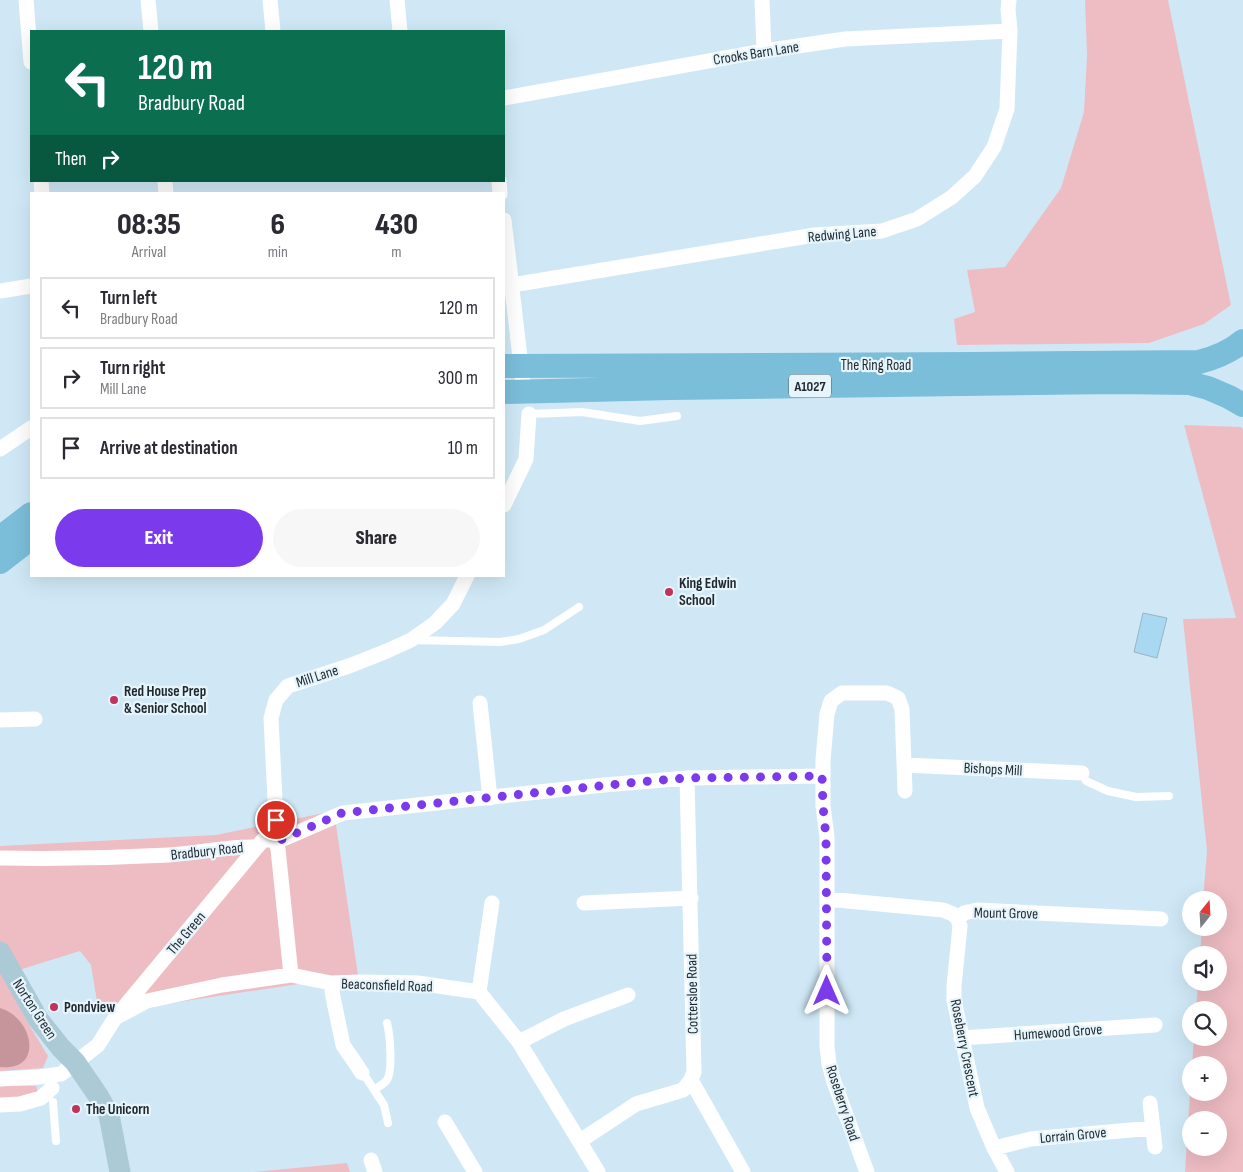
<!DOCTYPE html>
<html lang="en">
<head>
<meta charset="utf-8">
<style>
  body { margin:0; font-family:"Sofia Sans Condensed",sans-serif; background:#f7f7f7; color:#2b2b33; height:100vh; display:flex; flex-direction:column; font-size:19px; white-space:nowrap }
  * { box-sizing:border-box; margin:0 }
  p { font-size:16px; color:#7c7c81 }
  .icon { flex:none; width:28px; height:28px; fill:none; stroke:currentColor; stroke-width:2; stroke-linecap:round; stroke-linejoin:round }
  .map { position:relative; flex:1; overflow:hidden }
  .details { position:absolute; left:30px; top:192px; width:475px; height:385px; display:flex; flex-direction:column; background:#fff; border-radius:0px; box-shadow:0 5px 20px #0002 }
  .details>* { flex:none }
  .hud { position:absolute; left:30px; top:30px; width:475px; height:152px; border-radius:0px; box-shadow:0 5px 20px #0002; background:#0b6e4f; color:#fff; overflow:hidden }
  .needle { width:32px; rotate:18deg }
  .tools { position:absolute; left:1182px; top:891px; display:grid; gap:10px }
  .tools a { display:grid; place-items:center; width:45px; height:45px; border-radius:50%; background:#fff; box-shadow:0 5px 20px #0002; font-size:25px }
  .pin { position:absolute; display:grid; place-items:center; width:42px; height:42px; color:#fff; margin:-21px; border:2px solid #fff; border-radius:50%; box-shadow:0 1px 5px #0007 }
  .me { position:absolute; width:55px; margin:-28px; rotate:0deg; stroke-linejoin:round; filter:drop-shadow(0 0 4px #0008) }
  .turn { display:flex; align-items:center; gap:18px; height:105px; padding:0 25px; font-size:22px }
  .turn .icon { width:65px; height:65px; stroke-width:2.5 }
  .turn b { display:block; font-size:35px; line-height:42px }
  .then { display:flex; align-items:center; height:48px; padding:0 25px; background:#0003; gap:10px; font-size:19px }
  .eta { display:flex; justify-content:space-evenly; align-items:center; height:85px; text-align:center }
  .eta b { font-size:30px; font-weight:800; line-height:35px }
  .action { display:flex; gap:10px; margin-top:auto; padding:10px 25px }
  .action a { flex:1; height:58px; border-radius:30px; background:#7c3aed; color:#fff; font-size:20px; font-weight:800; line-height:58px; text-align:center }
  .action a+a { background:#f7f7f7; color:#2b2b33 }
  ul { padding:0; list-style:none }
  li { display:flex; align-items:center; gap:15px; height:62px; margin:0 10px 8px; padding:0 15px; border:2px solid #e1e1e2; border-radius:0px }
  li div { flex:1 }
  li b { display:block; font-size:19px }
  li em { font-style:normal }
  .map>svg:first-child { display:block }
</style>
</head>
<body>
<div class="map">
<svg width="1243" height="1172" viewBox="0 0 1243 1172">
  <rect width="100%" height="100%" fill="#d0e8f6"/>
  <!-- green -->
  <path fill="#eebcc3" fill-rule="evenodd" d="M 1085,0 L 1168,0 L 1231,305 L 1204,324 L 1149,343 L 957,345 L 954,319 L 975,312 L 967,270 L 1005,267 L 1061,188 L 1084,112 L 1087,55 Z
    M 1184,425 L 1241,427 L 1243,429 L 1243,1172 L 1185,1172 L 1191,1078 L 1191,1092 L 1219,1092 L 1219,1065 L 1192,1065 L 1194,1038 L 1219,1038 L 1219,1010 L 1196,1010 L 1198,983 L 1219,982 L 1219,955 L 1200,955 L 1202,928 L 1219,928 L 1219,900 L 1203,900 L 1207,851 L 1183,619 L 1236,618 ZM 1191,1120 L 1219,1120 L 1219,1148 L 1191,1148 Z
    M 334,811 L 358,975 L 99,1014 L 91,965 L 80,951 L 3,975 L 28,1023 L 48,1056 L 43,1068 L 0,1071 L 0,846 L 216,835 Z
    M 0,1086 L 36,1086 L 37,1088 L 37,1091 L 32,1096 L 0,1101 Z
    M 347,1163 L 350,1172 L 253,1172 Z"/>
  <!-- water -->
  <path fill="#c6949b" d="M 0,1008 C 34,1018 44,1072 0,1067 Z"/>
  <!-- building -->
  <path fill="#a8d8f2" stroke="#9db3c0" d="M 1143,613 L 1167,618 L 1157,658 L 1134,652 Z"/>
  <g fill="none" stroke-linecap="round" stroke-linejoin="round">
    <!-- service -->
    <path stroke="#fff" stroke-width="8" d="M 529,414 L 582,412 L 640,421 L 677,416
      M 413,640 L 500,642 L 519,639 L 544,630 L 579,607
      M 1082,773 L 1086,781 L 1108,791 L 1136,797 L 1169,796
      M 362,1073 L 367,1079 L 384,1105 L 388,1123
      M 374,1090 C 378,1087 384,1084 387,1080 C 393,1071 390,1034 387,1023
      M 53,1102 L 56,1141"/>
    <!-- minor -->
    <path stroke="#fff" stroke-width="15" d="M 26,0 L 31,62
      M 148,0 L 151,31
      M 270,0 L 273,31
      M 397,0 L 400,31
      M 762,0 L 764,51
      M 504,98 L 764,51 L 845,39 L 1010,31
      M 41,181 L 42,194
      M 165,181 L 166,194
      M 499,181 L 500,194
      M 504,220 L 524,392
      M 512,285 L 815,235 L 882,231 L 917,219 L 952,197 L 975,176 L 994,147 L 1007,109 L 1010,31 L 1008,9 L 1009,0
      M 0,291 L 31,286
      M 0,449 L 31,428
      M 504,505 L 526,459 L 529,414
      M 480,703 L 490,798
      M 0,720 L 35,719
      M 904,765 L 1082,773
      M 271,840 L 276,821 L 271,718 L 276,700 L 288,686 L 349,666 L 387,651 L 411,640 L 435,623 L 453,604 L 467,576
      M 276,842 L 278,849 L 291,975
      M 0,858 C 56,859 113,858 169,855 C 199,853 228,846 257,847 L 263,840 L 271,840 L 276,842 L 343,813 L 604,785 L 687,778 L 822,776
      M 827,899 L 943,910 L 953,914 L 958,919 L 964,913 L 977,910 L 1161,919
      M 584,903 L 691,898
      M 958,919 L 960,926 L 954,986 L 954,1000 L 977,1108 L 994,1148 L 1007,1172
      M 331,983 L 333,997 L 343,1045 L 362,1073
      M 479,992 L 492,903
      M 115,1018 L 147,1001 L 222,985 L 291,975 L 331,983 L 359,982 L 418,983 L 479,992 L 519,1042 L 598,1172
      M 961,1038 L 1155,1025
      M 519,1042 L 564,1019 L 628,995
      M 0,1079 L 39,1077 L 61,1074 L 98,1045 L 115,1018 L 257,847
      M 691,1080 L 743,1172
      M 1150,1103 L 1155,1147
      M 0,1105 L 20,1104 L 41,1098 L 52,1088
      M 445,1122 L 475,1172
      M 580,1141 L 636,1104 L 683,1090 L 691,1080 L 694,1072 L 687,778
      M 994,1148 L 1031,1139 L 1153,1128
      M 371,1160 L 375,1172
      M 867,1172 L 834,1082 L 829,1064 L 827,1046 L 827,837 L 823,806 L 823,760 L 827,714 L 831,701 L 842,693 L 887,693 L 898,698 L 902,709 L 905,791"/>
    <!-- secondary -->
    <path stroke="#abcad6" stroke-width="21" d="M 0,952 L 38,1019 L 61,1048 L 75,1062 L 99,1097 L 109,1115 L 120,1172"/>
    <!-- primary -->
    <path stroke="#7bbeda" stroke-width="24" d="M 504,366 L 973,364 L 1199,362 C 1215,358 1230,352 1243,341
      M 504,392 L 671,388 L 1116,382 L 1189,383 L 1208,388 L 1229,397 L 1243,405
      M 0,538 L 31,514
      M 0,562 L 31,538"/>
  </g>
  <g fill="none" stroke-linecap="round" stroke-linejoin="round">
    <!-- route -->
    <path stroke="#7c3aed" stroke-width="9" stroke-dasharray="0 16.2" d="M 276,820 L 271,840 L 276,842 L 342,813 L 638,782 L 687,778 L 822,776 L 823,806 L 826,837 L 827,991"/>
  </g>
  <!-- markers -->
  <g fill="#c2335b" stroke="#e6f4fc" stroke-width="2">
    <circle cx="669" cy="592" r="5"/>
    <circle cx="114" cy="700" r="5"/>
    <circle cx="54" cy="1007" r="5"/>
    <circle cx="76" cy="1109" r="5"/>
  </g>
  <g text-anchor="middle" stroke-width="4.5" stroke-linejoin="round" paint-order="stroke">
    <!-- shield labels -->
    <rect fill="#e6f4fc" stroke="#5b656b" stroke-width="1" x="789" y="374.5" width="42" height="23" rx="4"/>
    <g font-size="14" font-weight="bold" fill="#1f282d">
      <text x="810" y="391">A1027</text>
    </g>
    <!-- street labels -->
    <g font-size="15" fill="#1f282d" stroke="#e6f4fc">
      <text transform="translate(756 53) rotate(-9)" y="5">Crooks Barn Lane</text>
      <text transform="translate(842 234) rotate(-5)" y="5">Redwing Lane</text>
      <text x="876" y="370">The Ring Road</text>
      <text transform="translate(317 676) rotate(-18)" y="5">Mill Lane</text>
      <text transform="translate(993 769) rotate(3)" y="5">Bishops Mill</text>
      <text transform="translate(207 851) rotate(-6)" y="5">Bradbury Road</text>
      <text transform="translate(1006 913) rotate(1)" y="5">Mount Grove</text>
      <text transform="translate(186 933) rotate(-50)" y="5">The Green</text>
      <text transform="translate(387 985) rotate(2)" y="5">Beaconsfield Road</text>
      <text transform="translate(692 994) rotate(-91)" y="5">Cottersloe Road</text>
      <text transform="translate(35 1009) rotate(57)" y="5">Norton Green</text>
      <text transform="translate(1058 1032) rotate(-4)" y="5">Humewood Grove</text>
      <text transform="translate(965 1048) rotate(79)" y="5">Roseberry Crescent</text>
      <text transform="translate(843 1103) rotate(72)" y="5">Roseberry Road</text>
      <text transform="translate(1073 1135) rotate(-5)" y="5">Lorrain Grove</text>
    </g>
    <!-- poi labels -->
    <g font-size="15" font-weight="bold" fill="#1f282d" stroke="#e6f4fc" text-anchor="start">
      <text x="679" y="588">King Edwin<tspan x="679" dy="17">School</tspan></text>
      <text x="124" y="696">Red House Prep<tspan x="124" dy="17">&amp; Senior School</tspan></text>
      <text x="64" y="1012">Pondview</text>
      <text x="86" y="1114">The Unicorn</text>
    </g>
  </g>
</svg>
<div class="tools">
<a><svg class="needle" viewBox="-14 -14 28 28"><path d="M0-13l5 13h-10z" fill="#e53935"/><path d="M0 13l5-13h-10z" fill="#7c7c81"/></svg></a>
<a><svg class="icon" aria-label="sound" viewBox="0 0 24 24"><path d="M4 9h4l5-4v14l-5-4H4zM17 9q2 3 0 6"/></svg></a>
<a><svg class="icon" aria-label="search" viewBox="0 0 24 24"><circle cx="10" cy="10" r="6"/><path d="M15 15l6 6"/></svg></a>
<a>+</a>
<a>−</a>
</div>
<div class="pin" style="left:276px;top:820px;background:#d93025"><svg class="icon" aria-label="arrive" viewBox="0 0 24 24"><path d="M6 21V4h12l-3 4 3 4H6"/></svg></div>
<svg class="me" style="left:827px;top:991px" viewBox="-20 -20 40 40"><path d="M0-17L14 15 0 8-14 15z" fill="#7c3aed" stroke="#fff" stroke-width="4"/></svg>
<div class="hud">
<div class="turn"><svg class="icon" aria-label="left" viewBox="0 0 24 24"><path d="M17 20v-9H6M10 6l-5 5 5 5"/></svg><div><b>120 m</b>Bradbury Road</div></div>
<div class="then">Then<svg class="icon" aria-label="right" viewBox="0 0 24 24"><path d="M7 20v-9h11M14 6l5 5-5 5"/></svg></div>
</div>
<section class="details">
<div class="eta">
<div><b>08:35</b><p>Arrival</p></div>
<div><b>6</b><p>min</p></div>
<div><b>430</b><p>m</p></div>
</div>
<ul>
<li><svg class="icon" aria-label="left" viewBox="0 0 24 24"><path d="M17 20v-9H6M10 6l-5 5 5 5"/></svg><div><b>Turn left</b><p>Bradbury Road</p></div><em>120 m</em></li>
<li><svg class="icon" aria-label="right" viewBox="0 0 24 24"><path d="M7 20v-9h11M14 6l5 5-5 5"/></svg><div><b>Turn right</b><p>Mill Lane</p></div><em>300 m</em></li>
<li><svg class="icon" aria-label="arrive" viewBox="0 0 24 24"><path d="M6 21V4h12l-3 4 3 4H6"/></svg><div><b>Arrive at destination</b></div><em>10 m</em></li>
</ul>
<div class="action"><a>Exit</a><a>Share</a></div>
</section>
</div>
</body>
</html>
